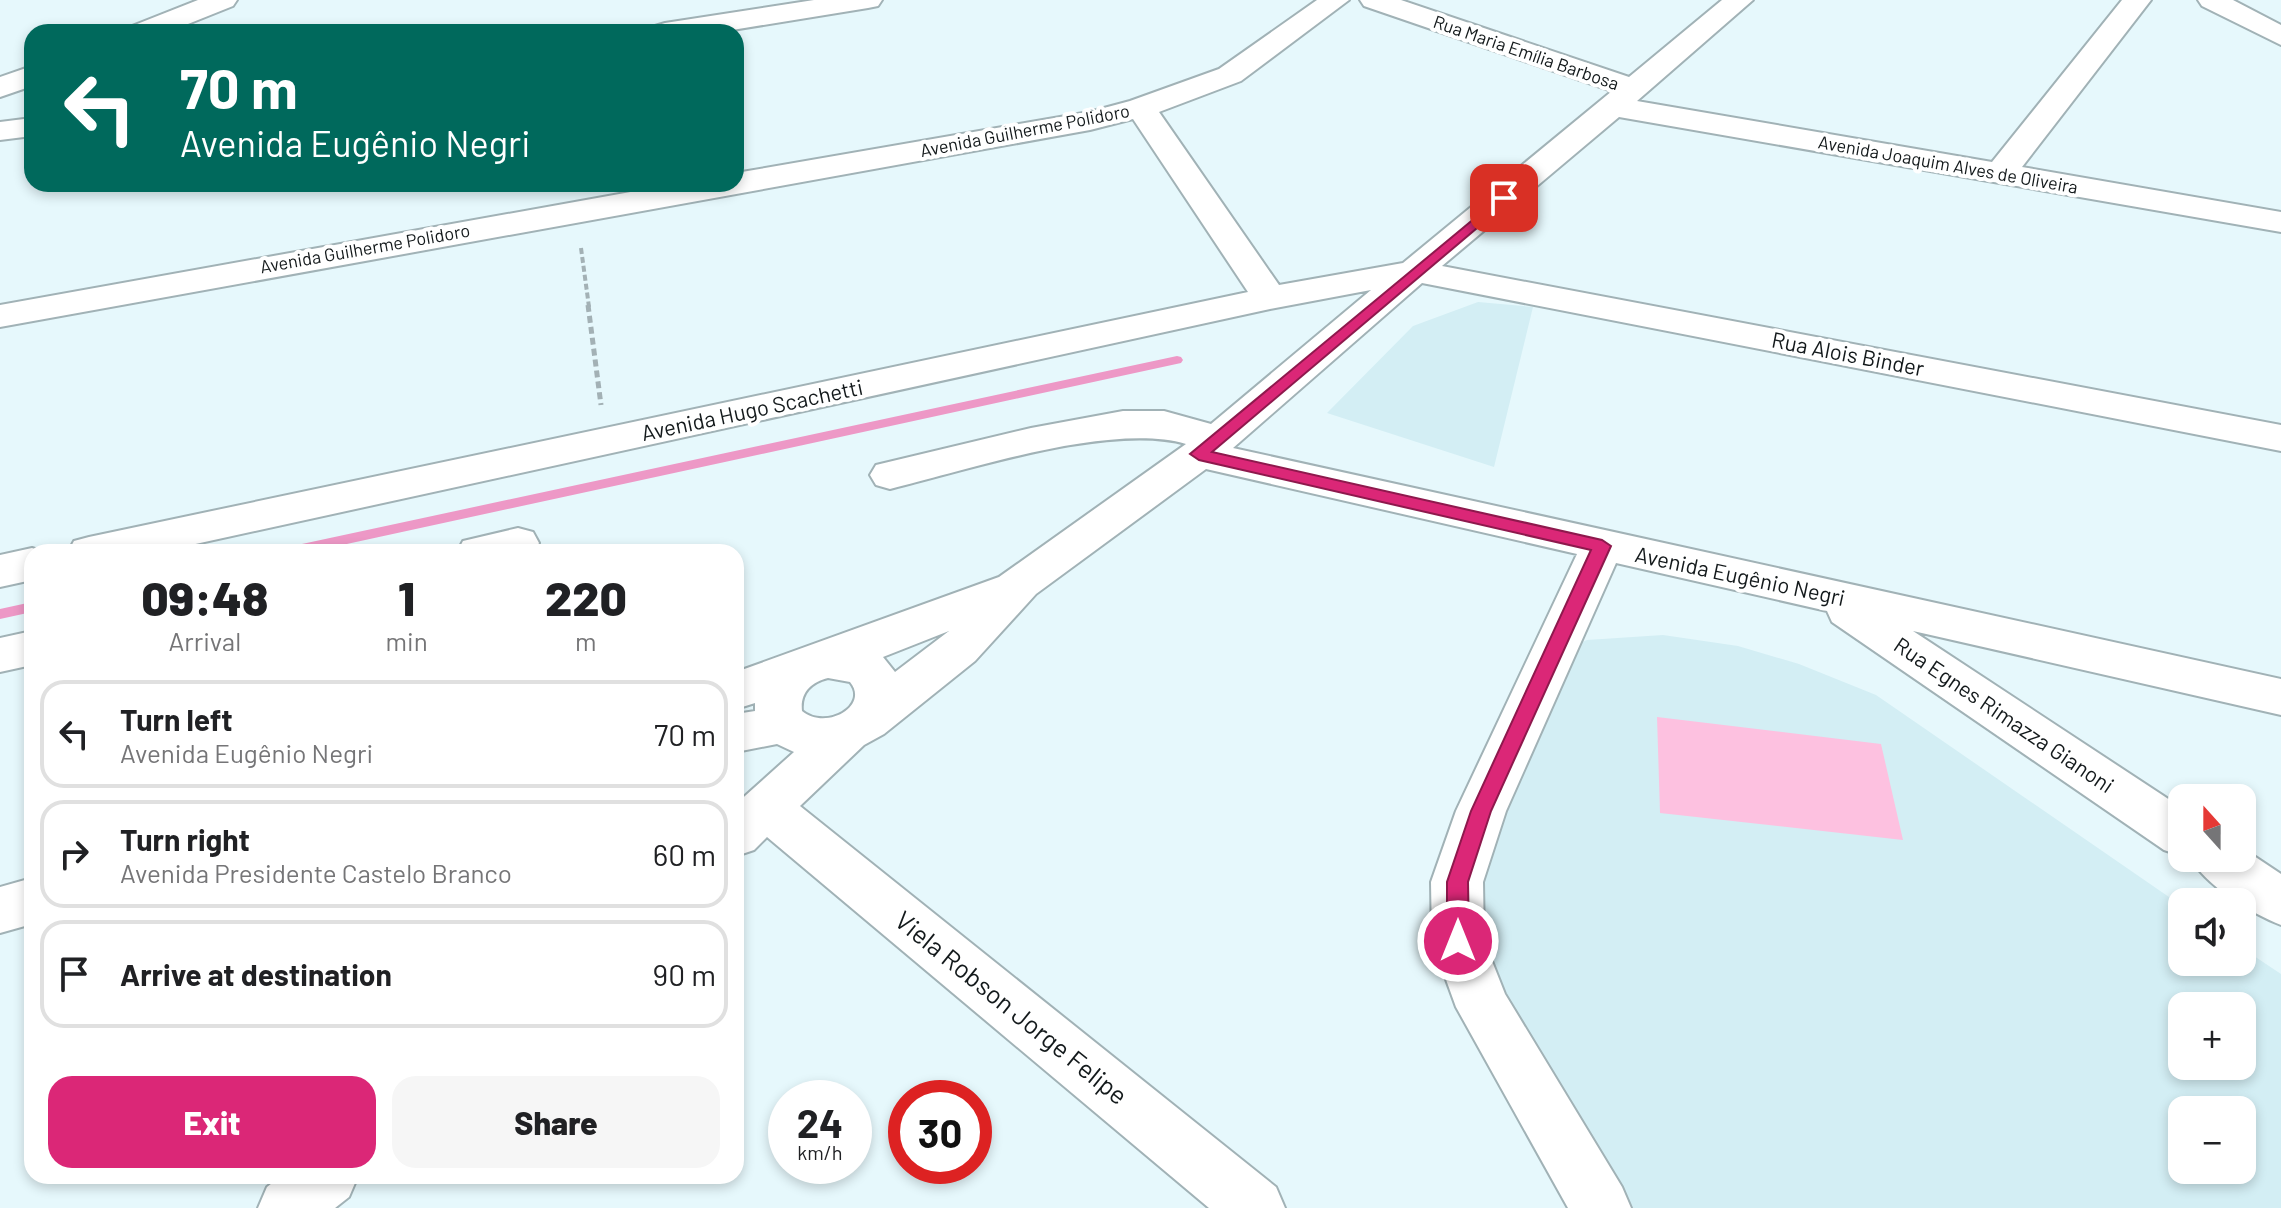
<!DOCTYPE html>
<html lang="en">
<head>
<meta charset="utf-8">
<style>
  body { margin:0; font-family:Barlow,sans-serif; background:#f6f6f6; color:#202124; height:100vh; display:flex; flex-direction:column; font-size:30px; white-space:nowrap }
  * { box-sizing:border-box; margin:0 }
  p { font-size:26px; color:#757577 }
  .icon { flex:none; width:44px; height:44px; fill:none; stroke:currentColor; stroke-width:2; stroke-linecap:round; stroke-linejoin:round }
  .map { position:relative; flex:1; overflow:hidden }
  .details { position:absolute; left:24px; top:544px; width:720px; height:640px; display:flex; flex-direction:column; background:#fff; border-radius:24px; box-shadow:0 4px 12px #0003 }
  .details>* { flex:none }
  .hud { position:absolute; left:24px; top:24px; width:720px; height:168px; border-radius:24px; box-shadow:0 4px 12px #0003; background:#00695c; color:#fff; overflow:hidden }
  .needle { width:52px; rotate:339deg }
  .tools { position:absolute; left:2168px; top:784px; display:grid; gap:16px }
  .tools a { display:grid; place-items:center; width:88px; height:88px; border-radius:16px; background:#fff; box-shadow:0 4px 12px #0003; font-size:40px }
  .speed { position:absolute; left:768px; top:1080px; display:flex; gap:16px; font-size:40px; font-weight:700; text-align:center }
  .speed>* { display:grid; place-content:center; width:104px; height:104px; border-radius:50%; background:#fff; box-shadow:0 4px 12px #0003; line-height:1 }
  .speed small { font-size:20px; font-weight:400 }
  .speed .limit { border:12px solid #d22; background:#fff; color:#111 }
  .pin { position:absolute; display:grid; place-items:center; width:68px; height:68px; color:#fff; margin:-34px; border-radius:16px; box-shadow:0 4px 12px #0006 }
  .me { position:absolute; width:88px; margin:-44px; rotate:0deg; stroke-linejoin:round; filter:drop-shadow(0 0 6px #0008) }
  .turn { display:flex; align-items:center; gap:28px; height:168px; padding:0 24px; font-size:36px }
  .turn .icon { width:104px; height:104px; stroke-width:2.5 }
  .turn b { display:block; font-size:56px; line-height:68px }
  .eta { display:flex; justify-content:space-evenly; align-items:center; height:136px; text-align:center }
  .eta b { font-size:48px; font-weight:800; line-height:56px }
  .action { display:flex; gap:16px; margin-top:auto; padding:16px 24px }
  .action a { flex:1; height:92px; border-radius:24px; background:#db2777; color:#fff; font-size:32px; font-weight:800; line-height:92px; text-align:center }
  .action a+a { background:#f6f6f6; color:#202124 }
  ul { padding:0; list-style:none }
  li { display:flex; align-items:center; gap:24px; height:108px; margin:0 16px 12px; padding:0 8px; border:4px solid #e0e0e0; border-radius:24px }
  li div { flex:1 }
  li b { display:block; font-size:30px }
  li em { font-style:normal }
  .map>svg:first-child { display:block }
</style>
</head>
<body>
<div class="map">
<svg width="2281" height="1208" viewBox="0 0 2281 1208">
  <rect width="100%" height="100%" fill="#e6f8fc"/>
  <!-- built -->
  <path fill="#d3eef4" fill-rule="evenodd" d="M 1478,302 L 1533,307 L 1494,467 L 1327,413 L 1413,326 Z
    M 1663,635 L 1738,646 L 1799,664 L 1876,695 L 2182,906 L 2182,962 L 2242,962 L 2242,948 L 2281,974 L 2281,1208 L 1630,1208 L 1595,1157 L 1469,930 L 1487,829 L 1562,651 L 1587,640 ZM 2182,1006 L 2242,1006 L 2242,1066 L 2182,1066 ZM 2182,1110 L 2242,1110 L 2242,1170 L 2182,1170 Z"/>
  <!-- green -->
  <path fill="#fdc1e0" d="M 1657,717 L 1881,744 L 1903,840 L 1660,813 Z"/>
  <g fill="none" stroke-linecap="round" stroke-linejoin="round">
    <!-- stream -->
    <path fill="#ed98c6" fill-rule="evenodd" d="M 1177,356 L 1181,357 L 1183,360 L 1181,363 L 310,552 L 281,552 L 288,547 Z
      M 32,602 L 32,612 L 0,619 L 0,609 Z"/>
    <!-- minor casing -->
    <g stroke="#a1b2b6" stroke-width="4">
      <path id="minor" d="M 198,0 L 237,0 L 233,6 L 168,32 L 128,32 L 132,26 Z
        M 814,0 L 882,0 L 878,6 L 868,8 L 720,32 L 651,32 L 655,26 L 665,23 Z
        M 1317,0 L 1349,0 L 1241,81 L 1159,112 L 1279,285 L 1403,263 L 1612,91 L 1364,6 L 1360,0 L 1401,0 L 1629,77 L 1722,0 L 1753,0 L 1637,101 L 1992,162 L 2122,0 L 2151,0 L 2022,167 L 2281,212 L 2281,232 L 1619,117 L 1442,266 L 2281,425 L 2281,451 L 1422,283 L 1233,448 L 2281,679 L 2281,715 L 1913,631 L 2182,808 L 2182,856 L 2164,850 L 1832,622 L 1827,611 L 1616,563 L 1506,811 L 1483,882 L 1484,941 L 1505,994 L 1622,1187 L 1631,1208 L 1568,1208 L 1456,1007 L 1432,941 L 1431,882 L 1456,811 L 1577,554 L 1206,469 L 1036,594 L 975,661 L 884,734 L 864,745 L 800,806 L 1276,1187 L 1285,1208 L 1209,1208 L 767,837 L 754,850 L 736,856 L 736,804 L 794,752 L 777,744 L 736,752 L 736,714 L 755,711 L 755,703 L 736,709 L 736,672 L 999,577 L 1186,444 C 1111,422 968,470 890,489 L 876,485 L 870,475 L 876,465 L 1031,428 L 1123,411 L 1164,411 L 1211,424 L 1371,290 L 1270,309 L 159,552 L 68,552 L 74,541 L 89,537 L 1248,292 L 1133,119 L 1090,130 L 0,327 L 0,305 L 675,184 L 736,184 L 736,173 L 1089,112 L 1130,101 L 1219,69 ZM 949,631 L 895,672 L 883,657 ZM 828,678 L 850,682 C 870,706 826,731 802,711 C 800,693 811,682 828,678 Z
        M 2198,0 L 2233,0 L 2281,25 L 2281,45 L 2202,6 Z
        M 32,66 L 32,86 L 0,97 L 0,77 Z
        M 32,118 L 32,136 L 0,140 L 0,122 Z
        M 518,528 L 533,532 L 539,543 L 534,552 L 457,552 L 463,541 Z
        M 32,548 L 44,552 L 32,552 L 32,580 L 0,587 L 0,555 Z
        M 32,631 L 32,665 L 0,672 L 0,638 Z
        M 2242,848 L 2281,874 L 2281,925 C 2253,914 2204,885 2191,858 L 2242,858 Z
        M 32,878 L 32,924 L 0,933 L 0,887 Z
        M 281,1176 L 358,1176 L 349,1197 L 335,1208 L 258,1208 L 267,1187 Z"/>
    </g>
    <!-- path-far1 -->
    <path stroke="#a3b1b5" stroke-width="4" stroke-dasharray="6 3" stroke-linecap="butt" d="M 581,248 L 589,307"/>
    <!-- path -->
    <path stroke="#a3b1b5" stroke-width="5" stroke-dasharray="7 4" stroke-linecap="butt" d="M 588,305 L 601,405"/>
    <!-- minor -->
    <use href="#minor" fill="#fff" fill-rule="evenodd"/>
  </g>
  <!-- route -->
  <path fill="#db2777" stroke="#8e194d" stroke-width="2" d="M 1504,194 L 1511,198 L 1509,201 L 1212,452 L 1602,540 L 1611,546 L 1491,811 L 1468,882 L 1469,941 L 1466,948 L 1458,951 L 1450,948 L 1447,941 L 1447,882 L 1471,811 L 1591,550 L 1199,460 L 1190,454 Z"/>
  <g text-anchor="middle" stroke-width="8" stroke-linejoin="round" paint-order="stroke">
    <!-- far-street labels -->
    <g font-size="18" fill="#13191b" stroke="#fff">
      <text transform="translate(1526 53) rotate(19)" y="6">Rua Maria Emília Barbosa</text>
      <text transform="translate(1025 131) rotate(-11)" y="6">Avenida Guilherme Polidoro</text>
      <text transform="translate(1948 165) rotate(10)" y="6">Avenida Joaquim Alves de Oliveira</text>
      <text transform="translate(365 249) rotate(-10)" y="6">Avenida Guilherme Polidoro</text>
    </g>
    <!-- street labels -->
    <g font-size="22" fill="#13191b" stroke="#fff">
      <text transform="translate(1848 354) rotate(11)" y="8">Rua Alois Binder</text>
      <text transform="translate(752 410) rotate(-12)" y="8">Avenida Hugo Scachetti</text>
      <text transform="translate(1740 576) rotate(12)" y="8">Avenida Eugênio Negri</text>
      <text transform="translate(2004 715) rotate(34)" y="8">Rua Egnes Rimazza Gianoni</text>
    </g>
    <!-- near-street labels -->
    <g font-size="26" fill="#13191b" stroke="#fff">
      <text transform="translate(1011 1008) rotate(39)" y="9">Viela Robson Jorge Felipe</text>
    </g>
  </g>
</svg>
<div class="tools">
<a><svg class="needle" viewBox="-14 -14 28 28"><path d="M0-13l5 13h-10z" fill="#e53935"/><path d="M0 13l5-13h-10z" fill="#757577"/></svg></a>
<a><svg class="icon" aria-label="sound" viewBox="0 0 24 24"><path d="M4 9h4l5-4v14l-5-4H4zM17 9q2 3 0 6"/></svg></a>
<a>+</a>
<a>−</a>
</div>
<div class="speed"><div>24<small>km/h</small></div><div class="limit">30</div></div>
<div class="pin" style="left:1504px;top:198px;background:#d93025"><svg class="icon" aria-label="arrive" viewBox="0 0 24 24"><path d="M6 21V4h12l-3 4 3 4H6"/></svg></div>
<svg class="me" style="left:1458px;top:941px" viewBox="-20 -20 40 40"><circle r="17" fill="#db2777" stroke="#fff" stroke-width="3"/><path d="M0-11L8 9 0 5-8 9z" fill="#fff"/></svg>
<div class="hud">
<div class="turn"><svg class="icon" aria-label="left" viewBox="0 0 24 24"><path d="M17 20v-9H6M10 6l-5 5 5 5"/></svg><div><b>70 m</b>Avenida Eugênio Negri</div></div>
</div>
<section class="details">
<div class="eta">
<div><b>09:48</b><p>Arrival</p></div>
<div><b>1</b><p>min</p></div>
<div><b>220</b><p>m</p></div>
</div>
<ul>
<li><svg class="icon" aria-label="left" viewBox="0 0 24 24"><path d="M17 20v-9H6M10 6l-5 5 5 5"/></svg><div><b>Turn left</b><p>Avenida Eugênio Negri</p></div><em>70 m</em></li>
<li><svg class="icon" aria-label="right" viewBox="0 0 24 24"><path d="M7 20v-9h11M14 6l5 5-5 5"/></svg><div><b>Turn right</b><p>Avenida Presidente Castelo Branco</p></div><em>60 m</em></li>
<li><svg class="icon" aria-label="arrive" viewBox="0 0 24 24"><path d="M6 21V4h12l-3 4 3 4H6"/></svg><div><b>Arrive at destination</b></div><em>90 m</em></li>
</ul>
<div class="action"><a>Exit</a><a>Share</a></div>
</section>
</div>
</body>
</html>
